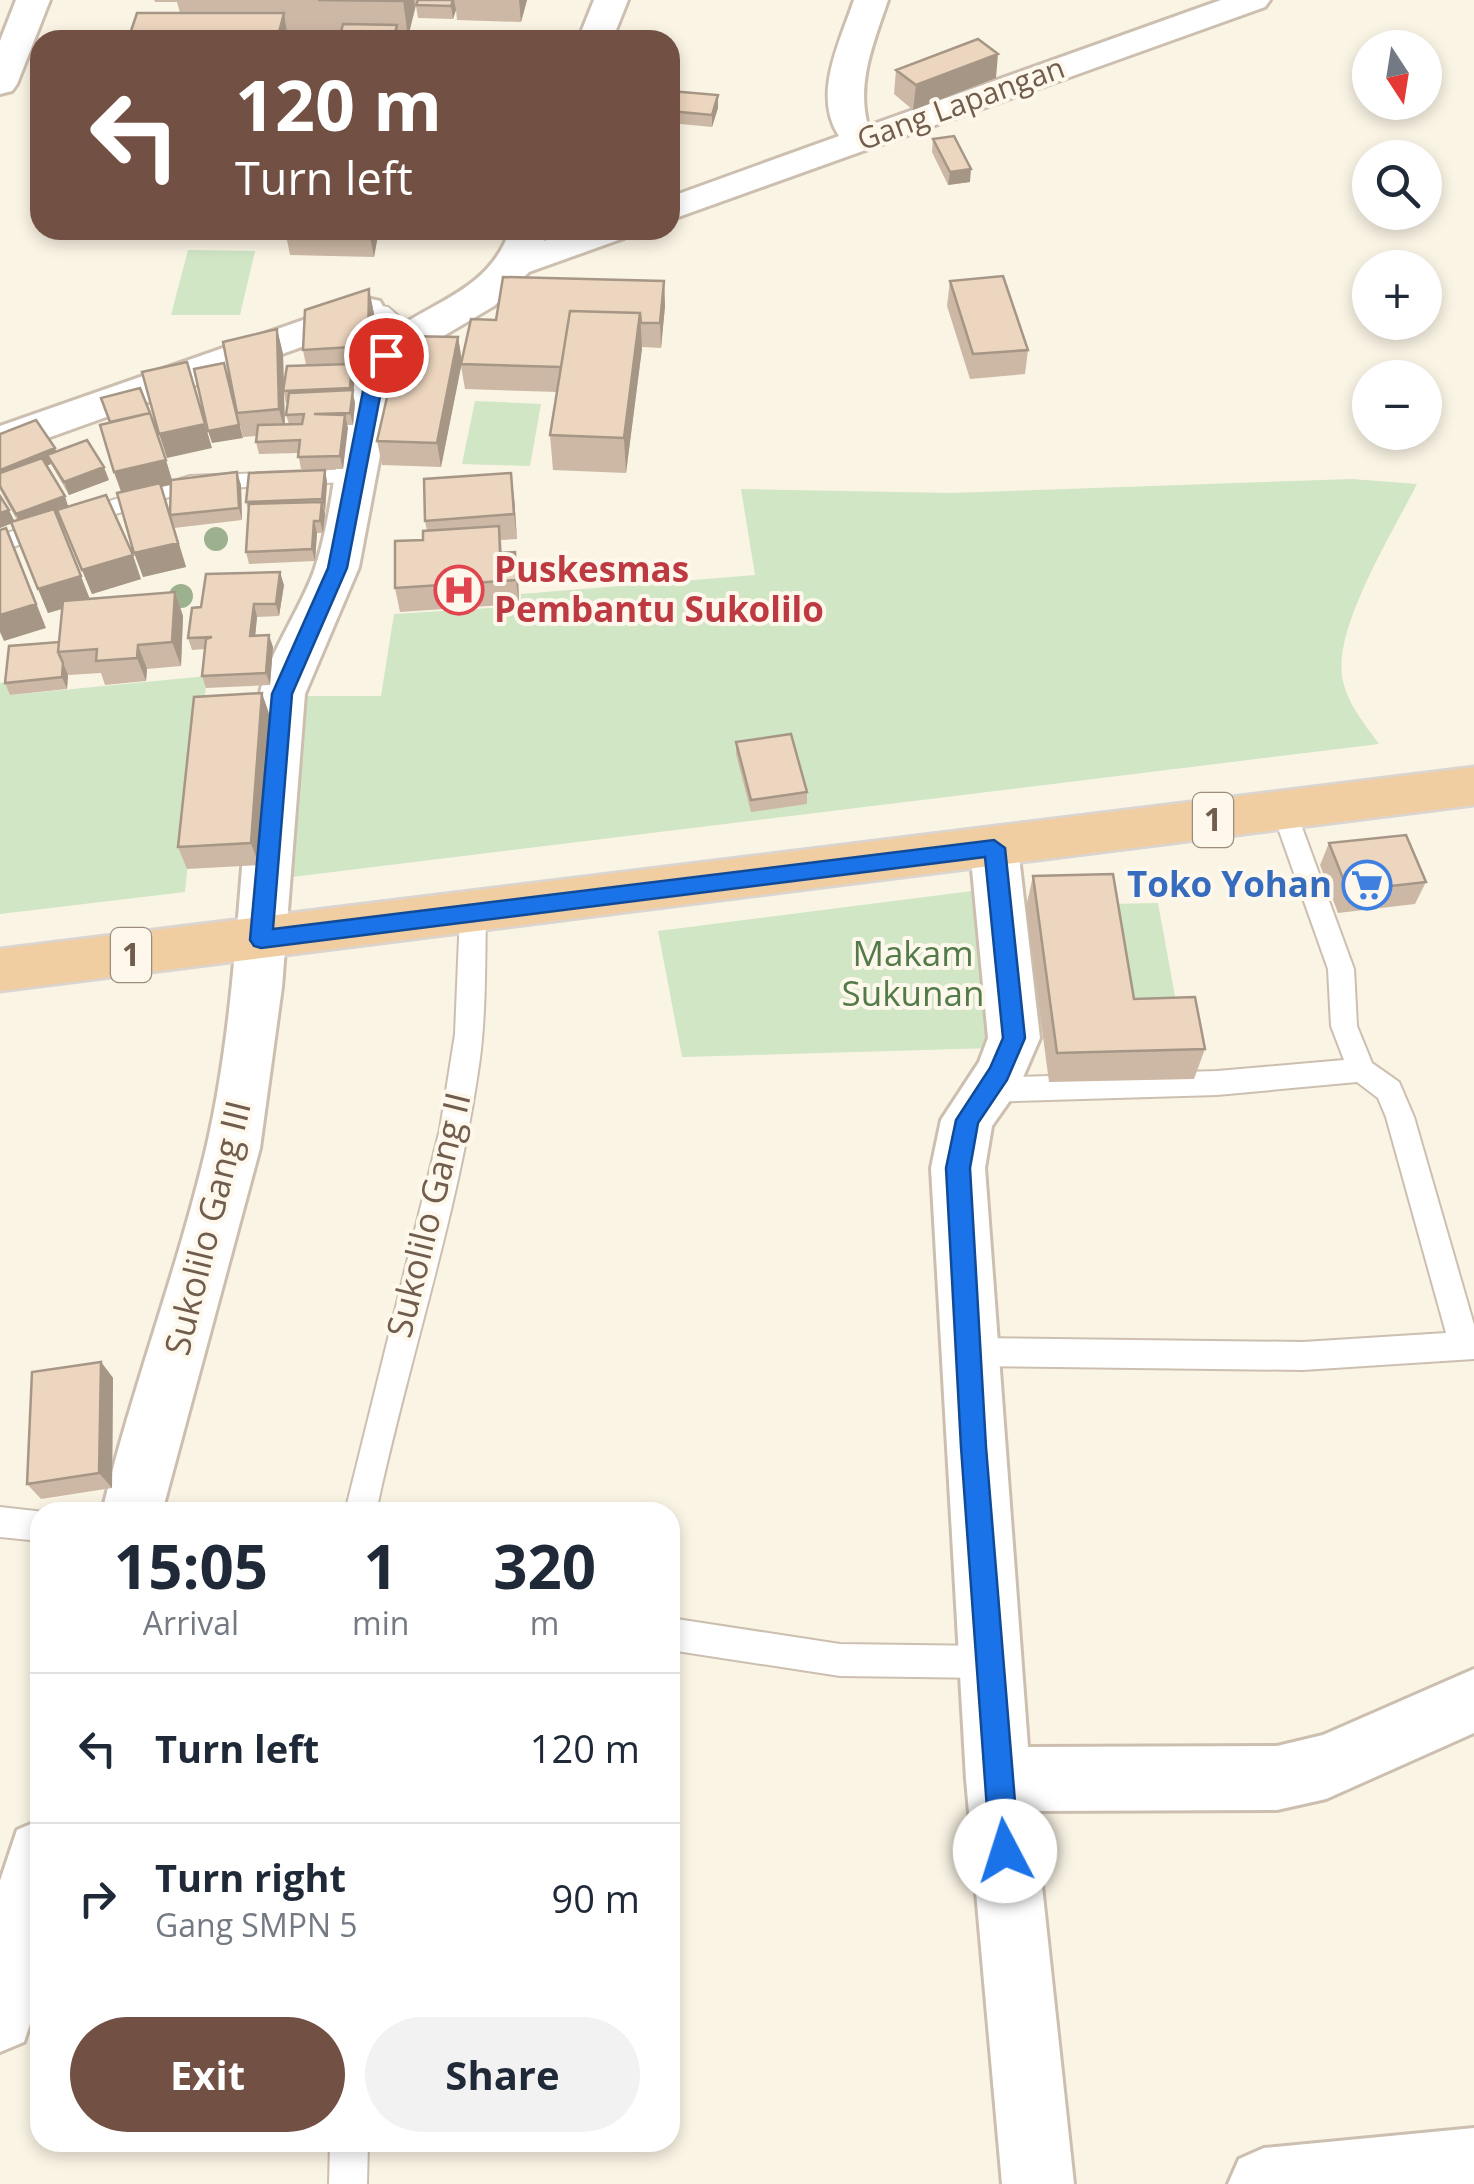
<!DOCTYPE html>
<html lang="en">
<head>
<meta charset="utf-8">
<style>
  body { margin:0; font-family:"Open Sans",sans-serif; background:#f2f2f3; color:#1f2937; height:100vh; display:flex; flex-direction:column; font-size:38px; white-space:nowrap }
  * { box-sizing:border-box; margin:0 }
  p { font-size:32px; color:#747a83 }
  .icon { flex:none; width:55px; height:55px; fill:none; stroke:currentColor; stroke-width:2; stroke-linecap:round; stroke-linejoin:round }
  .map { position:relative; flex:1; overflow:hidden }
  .details { position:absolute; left:30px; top:1502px; width:650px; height:650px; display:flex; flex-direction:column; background:#fff; border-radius:30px; box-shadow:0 5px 15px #0003 }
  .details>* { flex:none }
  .guide { position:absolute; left:30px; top:30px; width:650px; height:210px; border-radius:30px; box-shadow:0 5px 15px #0003; background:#735044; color:#fff; overflow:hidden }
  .needle { width:65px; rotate:168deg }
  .tools { position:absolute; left:1352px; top:30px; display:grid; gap:20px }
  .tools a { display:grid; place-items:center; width:90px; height:90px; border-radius:50%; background:#fff; box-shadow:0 5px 15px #0003; font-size:50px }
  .pin { position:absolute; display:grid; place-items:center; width:85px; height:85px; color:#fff; margin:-42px; border:5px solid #fff; border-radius:50%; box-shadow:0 2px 10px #0007 }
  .me { position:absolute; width:110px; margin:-55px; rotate:355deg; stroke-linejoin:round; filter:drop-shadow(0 0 8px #0008) }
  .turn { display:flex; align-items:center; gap:35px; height:210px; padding:0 40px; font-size:45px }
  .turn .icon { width:130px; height:130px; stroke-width:2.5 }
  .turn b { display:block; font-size:70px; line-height:85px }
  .eta { display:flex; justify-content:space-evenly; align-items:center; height:170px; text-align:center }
  .eta b { font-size:60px; font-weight:700; line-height:70px }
  .primary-button { display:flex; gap:20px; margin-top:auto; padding:20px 40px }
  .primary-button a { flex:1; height:115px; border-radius:60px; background:#735044; color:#fff; font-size:40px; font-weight:700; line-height:115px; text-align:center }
  .primary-button a+a { background:#f2f2f3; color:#1f2937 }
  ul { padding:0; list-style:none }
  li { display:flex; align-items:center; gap:30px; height:150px; padding:0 40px; border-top:2px solid #e0e1e3 }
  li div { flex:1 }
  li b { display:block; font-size:38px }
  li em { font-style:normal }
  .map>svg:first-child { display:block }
</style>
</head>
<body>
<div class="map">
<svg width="1474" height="2184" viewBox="0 0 1474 2184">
  <rect width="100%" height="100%" fill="#faf4e5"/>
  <!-- green -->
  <path fill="#d0e6c5" d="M 188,250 L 255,251 L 240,315 L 171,315 Z
    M 475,401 L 541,404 L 530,466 L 462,464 Z
    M 1351,479 L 1417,484 C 1393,532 1335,624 1342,676 C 1346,702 1364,723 1379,744 L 284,878 L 307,696 L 381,696 L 394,614 L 521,606 L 521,594 L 755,575 L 741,489 L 951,493 Z
    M 207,676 L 185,892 L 0,914 L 0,683 L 11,681 L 11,695 Z
    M 980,890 L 993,1048 L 682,1057 L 658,931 Z
    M 1158,903 L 1179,1018 L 1129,1019 L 1110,904 Z"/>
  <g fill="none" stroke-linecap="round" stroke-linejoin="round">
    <!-- service casing -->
    <g stroke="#cdbfb0" stroke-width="4">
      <path id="service" d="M 366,304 L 388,307 L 422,337 L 419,342 L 405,342 L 376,317 L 359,314 L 356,310 Z
        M 356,469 L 364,471 L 367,476 L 364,481 L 191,490 L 0,551 L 0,535 L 190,476 Z
        M 1284,801 L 1293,804 L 1296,811 L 1354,969 L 1357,1026 L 1372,1063 L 1399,1082 L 1414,1117 L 1474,1325 L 1474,1359 L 1303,1370 L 967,1366 L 956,1362 L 952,1352 L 956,1342 L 967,1338 L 1303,1342 L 1446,1333 L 1386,1117 L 1378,1098 L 1357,1082 L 1217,1095 L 987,1102 L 977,1098 L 973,1090 L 977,1082 L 987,1078 L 1217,1071 L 1344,1060 L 1331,1026 L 1328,969 L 1272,811 L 1275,804 Z
        M 473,903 L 482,906 L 486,913 C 485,961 486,1010 480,1058 C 459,1212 408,1361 376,1512 L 345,1512 L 440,1129 L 455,1034 L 460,913 L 464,906 Z
        M 0,1507 L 44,1512 L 40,1512 L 40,1541 L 0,1537 Z
        M 670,1618 L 840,1644 L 989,1646 L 1001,1650 L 1005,1662 L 1001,1674 L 989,1678 L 840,1676 L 670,1650 Z
        M 330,2142 L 368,2142 L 367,2184 L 329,2184 Z"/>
    </g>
    <!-- minor casing -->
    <g stroke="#cdbfb0" stroke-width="6">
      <path id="minor" d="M 16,0 L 50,0 L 17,84 L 12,91 L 0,94 L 0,41 Z
        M 594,0 L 628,0 L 612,40 L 578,40 Z
        M 854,0 L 888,0 C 874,42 856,82 868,126 L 1221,0 L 1270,0 L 1265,7 L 670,220 L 670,197 L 839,136 C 812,95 840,42 854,0 Z
        M 510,230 L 548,230 L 544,241 L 575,230 L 630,230 L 624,238 L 529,272 L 494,306 L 413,354 L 394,381 L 359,567 L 305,694 L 282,987 L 260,1148 L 162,1512 L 102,1512 C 131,1390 177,1272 206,1149 C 240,1002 238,849 259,699 C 264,660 302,608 315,568 C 335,508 335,442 354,383 C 379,303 481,315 510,230 Z
        M 366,298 L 380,301 L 385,310 L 380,319 L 0,455 L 0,426 Z
        M 994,829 L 1011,835 L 1018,848 L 1040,1038 L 1018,1089 L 992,1126 L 985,1168 L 1028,1747 L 1277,1746 L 1323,1735 L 1474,1669 L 1474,1733 L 1326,1799 L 1277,1810 L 1034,1811 L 1074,2184 L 1002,2184 L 966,1779 L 931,1168 L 941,1120 L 979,1062 L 988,1038 L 970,848 L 977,835 Z
        M 40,1820 L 40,1994 L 24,2042 L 0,2052 L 0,1881 L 17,1830 Z
        M 1474,2128 L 1474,2184 L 1228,2184 L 1239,2159 L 1264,2148 Z"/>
    </g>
    <!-- trunk casing -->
    <g stroke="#dad5d1" stroke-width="5">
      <path id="trunk" d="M 1474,767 L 1474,805 L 0,991 L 0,949 Z"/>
    </g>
    <!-- service -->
    <use href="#service" fill="#fff" fill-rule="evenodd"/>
    <!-- minor -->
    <use href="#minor" fill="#fff" fill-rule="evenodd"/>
    <!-- trunk -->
    <use href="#trunk" fill="#f1cda2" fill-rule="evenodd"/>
  </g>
  <!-- trees -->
  <g fill="#9eb18f">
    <circle cx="216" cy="539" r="12"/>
    <circle cx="181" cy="596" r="12"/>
  </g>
  <!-- wall -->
  <path fill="#ccb8a4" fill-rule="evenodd" d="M 154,0 L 527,0 L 521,22 L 457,20 L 456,10 L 453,19 L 418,18 L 416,6 L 408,37 L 398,36 L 399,40 L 339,40 L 340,36 L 288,35 L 289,38 L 180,13 L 177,2 L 155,2 Z
    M 896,70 L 996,78 L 913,110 L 894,94 Z
    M 670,91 L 718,95 L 718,108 L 712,127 L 670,123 Z
    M 933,139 L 970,182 L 948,185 L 932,152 Z
    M 285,230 L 379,230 L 374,257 L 290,255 Z
    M 664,281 L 665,306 L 661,348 L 642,347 L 626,473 L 553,470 L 550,435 L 557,392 L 465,389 L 461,366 L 441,467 L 382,465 L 377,441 L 458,337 L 462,361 L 496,320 Z
    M 950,281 L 1028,350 L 1025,374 L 970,379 L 947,306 Z
    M 369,289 L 374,314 L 373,371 L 354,372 L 353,394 L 355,403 L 353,425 L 347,425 L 343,469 L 301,469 L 298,453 L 259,454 L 256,442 L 256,436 L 243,437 L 237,413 L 277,329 L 283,354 L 284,387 L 306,365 L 303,350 ZM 284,393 L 286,403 L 288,403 L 286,415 L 289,424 L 285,424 Z
    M 150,413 L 172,479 L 241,485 L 242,520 L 174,528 L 174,526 L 186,567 L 143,577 L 121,492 L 114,472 ZM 171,485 L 170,515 L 161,487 Z
    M 0,434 L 57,452 L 109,480 L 69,495 L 51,464 L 46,466 L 68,506 L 141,579 L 92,594 L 58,513 L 55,514 L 90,599 L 175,592 L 183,616 L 181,666 L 147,669 L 146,681 L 105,685 L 101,673 L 68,675 L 67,689 L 10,695 L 5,683 L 59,642 L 63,609 L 48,613 L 12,523 L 0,528 L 0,496 L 14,521 L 17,520 L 0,490 Z
    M 325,470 L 327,482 L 325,514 L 323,533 L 317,533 L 315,561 L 249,564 L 246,552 L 249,512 L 246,502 Z
    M 514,497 L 517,539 L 501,540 L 502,553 L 518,576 L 519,604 L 400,612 L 395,588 L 427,531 L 425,521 Z
    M 284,585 L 279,616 L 257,617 L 255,636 L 273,647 L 270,685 L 206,688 L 202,676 L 205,649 L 192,650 L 188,638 L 201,607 Z
    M 270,716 L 259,865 L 187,869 L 178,847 Z
    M 736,742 L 807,792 L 807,804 L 751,812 L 736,754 Z
    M 1329,843 L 1426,882 L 1415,904 L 1338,913 L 1320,865 Z
    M 1033,876 L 1134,999 L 1205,1049 L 1194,1079 L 1049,1082 L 1026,907 Z
    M 101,1362 L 113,1378 L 112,1488 L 41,1499 L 27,1484 Z"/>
  <!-- shaded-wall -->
  <path fill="#a69686" d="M 403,0 L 414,0 L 415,8 L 408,37 Z
    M 453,0 L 454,0 L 456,10 L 453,19 L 451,6 Z
    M 519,0 L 527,0 L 521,22 Z
    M 284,13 L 288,40 L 277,40 Z
    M 397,25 L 399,40 L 393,40 Z
    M 998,54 L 996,78 L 913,110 L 916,85 Z
    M 718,95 L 718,108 L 712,127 L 712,115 Z
    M 971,169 L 970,182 L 948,185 L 950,172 Z
    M 370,230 L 379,230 L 374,257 L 369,232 Z
    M 664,281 L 665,306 L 661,348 L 660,323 Z
    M 369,289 L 374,314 L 373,371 L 368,346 Z
    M 640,313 L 642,349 L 626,473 L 624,438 Z
    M 277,329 L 283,354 L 285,433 L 279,409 Z
    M 458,337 L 462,362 L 441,467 L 437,443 Z
    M 224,363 L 243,438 L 212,443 L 208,431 Z
    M 352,364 L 355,376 L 353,394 L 355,403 L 353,425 L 350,413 Z
    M 345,415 L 348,428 L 343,469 L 340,456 Z
    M 205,424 L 212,448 L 167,458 L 159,434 Z
    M 55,448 L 60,461 L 47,455 L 51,464 L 0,484 L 0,470 Z
    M 166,460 L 173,484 L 161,487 L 186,567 L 143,577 L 134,553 L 123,496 L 114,472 Z
    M 104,467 L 109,480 L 69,495 L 64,482 Z
    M 325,470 L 327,482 L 325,511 L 322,499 Z
    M 237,472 L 241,485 L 242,520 L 239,508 Z
    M 511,473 L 514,497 L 517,539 L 514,514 Z
    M 65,496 L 69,509 L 21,526 L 16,514 Z
    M 322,502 L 325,514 L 323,533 L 320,521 Z
    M 9,510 L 15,522 L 0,528 L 0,513 Z
    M 314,521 L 317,533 L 315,561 L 312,549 Z
    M 16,552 L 46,628 L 4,641 L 0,632 L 0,615 Z
    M 515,552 L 518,576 L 519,604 L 516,580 Z
    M 133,555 L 141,579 L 92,594 L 82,570 Z
    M 280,572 L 284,585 L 279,616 L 276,604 Z
    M 81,576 L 90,600 L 48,613 L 38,589 Z
    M 175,592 L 183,616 L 181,666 L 172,642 Z
    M 254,604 L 257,617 L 254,648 L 250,636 Z
    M 269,635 L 273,647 L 270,685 L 266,673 Z
    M 138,645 L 147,669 L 146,681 L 137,658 Z
    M 63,663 L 68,675 L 67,689 L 62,677 Z
    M 262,693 L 270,716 L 259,865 L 251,843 Z
    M 101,1362 L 113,1378 L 112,1488 L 99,1473 Z"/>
  <!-- building -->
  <path fill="#edd6bf" stroke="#a69686" stroke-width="2.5" d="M 318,0 L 403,0 L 403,1 Z
    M 418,0 L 453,0 L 451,6 L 416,5 Z
    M 137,13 L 284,13 L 277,40 L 128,40 Z
    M 343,24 L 397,25 L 393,40 L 339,40 Z
    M 978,39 L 998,54 L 916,85 L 896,70 Z
    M 670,91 L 718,95 L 712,115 L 670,111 Z
    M 954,136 L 971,169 L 950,172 L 933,139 Z
    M 285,230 L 370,230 L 369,232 Z
    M 1003,276 L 1028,350 L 973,354 L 950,281 Z
    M 503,277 L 664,281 L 660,323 L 641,323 L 640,313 L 570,311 L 561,367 L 461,364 L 471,319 L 496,320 Z
    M 369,289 L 368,346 L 303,350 L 305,310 Z
    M 570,311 L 640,313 L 624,438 L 550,435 Z
    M 277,329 L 279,409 L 237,413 L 223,342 Z
    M 401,336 L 458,337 L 437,443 L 377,441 Z
    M 187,362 L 205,424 L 159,434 L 142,372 Z
    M 224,363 L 239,425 L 208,431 L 194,369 Z
    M 352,364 L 350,388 L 283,391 L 287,366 Z
    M 140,388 L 150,413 L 110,422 L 101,398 Z
    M 353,390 L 350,413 L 314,414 L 345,415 L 340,456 L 298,457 L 300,440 L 256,442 L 258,425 L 302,424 L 304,414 L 286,415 L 289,393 Z
    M 150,413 L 166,460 L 114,472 L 100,425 Z
    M 36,420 L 55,448 L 0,470 L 0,434 Z
    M 87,440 L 104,467 L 64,482 L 47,455 Z
    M 42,458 L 65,496 L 16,514 L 0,486 L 0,473 Z
    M 325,470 L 322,499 L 246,502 L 249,473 Z
    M 237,472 L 239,508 L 170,515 L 171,480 Z
    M 511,473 L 514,514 L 425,521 L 424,479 Z
    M 160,483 L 178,543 L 134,553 L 117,493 Z
    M 106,495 L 133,555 L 82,570 L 57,510 Z
    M 0,496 L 9,510 L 0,513 Z
    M 322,502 L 320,521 L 314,521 L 312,549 L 246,552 L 249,504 Z
    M 54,509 L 81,576 L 38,589 L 11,522 Z
    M 499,526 L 500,553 L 515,552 L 516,580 L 395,588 L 395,541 L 423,540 L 423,531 Z
    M 6,528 L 36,604 L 0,615 L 0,530 Z
    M 280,572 L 276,604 L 254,604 L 250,636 L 269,635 L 266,673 L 202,676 L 206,639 L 212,637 L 188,638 L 192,608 L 201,607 L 206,574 Z
    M 175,592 L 172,642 L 138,645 L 137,658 L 96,661 L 97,649 L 58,652 L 63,601 Z
    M 59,642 L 58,652 L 63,663 L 62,677 L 5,683 L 9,646 Z
    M 262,693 L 251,843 L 178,847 L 194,697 Z
    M 791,734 L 807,792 L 751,800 L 736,742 Z
    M 1406,835 L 1426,882 L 1348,891 L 1329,843 Z
    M 1113,874 L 1134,999 L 1195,997 L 1205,1049 L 1057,1053 L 1033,876 Z
    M 101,1362 L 99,1473 L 27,1484 L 32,1372 Z"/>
  <!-- route -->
  <path fill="#1a73e8" stroke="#114b97" stroke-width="2.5" d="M 386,350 L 395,355 L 383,381 L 347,568 L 292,694 L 273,929 L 994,840 L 1005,848 L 1025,1038 L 1007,1080 L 978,1123 L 970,1168 L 986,1447 L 1019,1851 L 1015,1861 L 1005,1866 L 995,1861 L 990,1851 L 961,1447 L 946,1168 L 956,1120 L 990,1068 L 1003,1038 L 985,857 L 261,948 L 254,946 L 250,940 L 272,694 L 328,568 L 365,381 L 380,351 Z"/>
  <!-- icons -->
  <defs>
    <g id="hospital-ring" transform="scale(2.5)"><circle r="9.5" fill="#fdf8eb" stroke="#e0444e" stroke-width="1.5"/><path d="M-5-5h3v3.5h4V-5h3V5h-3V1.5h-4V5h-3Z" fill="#e0444e"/></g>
    <g id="supermarket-ring" transform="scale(2.5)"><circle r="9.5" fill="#fdf8eb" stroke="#3f7fe0" stroke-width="1.5"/><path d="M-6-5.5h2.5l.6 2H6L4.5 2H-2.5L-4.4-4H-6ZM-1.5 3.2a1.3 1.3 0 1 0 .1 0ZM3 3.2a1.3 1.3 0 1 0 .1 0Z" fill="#3f7fe0"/></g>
  </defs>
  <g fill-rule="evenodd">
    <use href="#hospital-ring" x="459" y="590"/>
    <use href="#supermarket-ring" x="1367" y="885"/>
  </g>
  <g text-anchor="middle" stroke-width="8" stroke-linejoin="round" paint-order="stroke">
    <!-- far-street labels -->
    <g font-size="30" fill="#715d4d" stroke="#fdf8eb">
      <text transform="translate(961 104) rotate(-20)" y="10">Gang Lapangan</text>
    </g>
    <!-- shield labels -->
    <g fill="#fdf8eb" stroke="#9b8c7c" stroke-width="2.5">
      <rect x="1193" y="793" width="40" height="54" rx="8"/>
      <rect x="111" y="928" width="40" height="54" rx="8"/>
    </g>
    <g font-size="32" font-weight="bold" fill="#715d4d">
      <text x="1213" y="831">1</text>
      <text x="131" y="966">1</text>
    </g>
    <!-- health labels -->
    <g font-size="35" font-weight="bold" fill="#be3a42" stroke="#fdf8eb" text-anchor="start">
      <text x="494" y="582">Puskesmas<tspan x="494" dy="40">Pembantu Sukolilo</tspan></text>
    </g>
    <!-- shop labels -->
    <g font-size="35" font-weight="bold" fill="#366cbe" stroke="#fdf8eb" text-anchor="end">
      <text x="1332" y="897">Toko Yohan</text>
    </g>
    <!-- park labels -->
    <g font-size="35" fill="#537b49" stroke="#fdf8eb">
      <text x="913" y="966">Makam<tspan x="913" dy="40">Sukunan</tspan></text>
    </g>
    <!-- street labels -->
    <g font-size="35" fill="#715d4d" stroke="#fdf8eb">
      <text transform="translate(429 1215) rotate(-76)" y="12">Sukolilo Gang II</text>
      <text transform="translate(208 1228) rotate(-76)" y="12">Sukolilo Gang III</text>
    </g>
  </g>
</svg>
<div class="tools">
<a><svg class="needle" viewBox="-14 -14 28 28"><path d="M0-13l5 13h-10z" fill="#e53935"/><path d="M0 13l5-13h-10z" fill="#747a83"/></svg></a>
<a><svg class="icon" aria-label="search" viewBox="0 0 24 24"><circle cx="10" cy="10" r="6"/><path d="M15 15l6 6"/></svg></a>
<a>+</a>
<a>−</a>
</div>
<div class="pin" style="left:386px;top:355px;background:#d93025"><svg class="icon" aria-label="arrive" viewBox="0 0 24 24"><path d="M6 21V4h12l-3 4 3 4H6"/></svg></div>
<svg class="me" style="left:1005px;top:1851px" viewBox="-20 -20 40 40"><circle r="19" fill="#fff"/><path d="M0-13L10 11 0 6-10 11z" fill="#1a73e8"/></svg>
<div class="guide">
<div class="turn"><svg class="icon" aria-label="left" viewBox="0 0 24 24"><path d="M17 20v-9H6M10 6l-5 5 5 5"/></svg><div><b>120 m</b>Turn left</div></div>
</div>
<section class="details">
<div class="eta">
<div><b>15:05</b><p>Arrival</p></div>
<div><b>1</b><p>min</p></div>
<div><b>320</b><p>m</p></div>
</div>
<ul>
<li><svg class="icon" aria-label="left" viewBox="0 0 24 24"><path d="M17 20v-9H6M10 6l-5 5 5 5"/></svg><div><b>Turn left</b></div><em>120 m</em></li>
<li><svg class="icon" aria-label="right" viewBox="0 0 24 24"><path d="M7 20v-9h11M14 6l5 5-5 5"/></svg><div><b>Turn right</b><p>Gang SMPN 5</p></div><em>90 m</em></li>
</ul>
<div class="primary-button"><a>Exit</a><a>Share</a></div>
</section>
</div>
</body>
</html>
